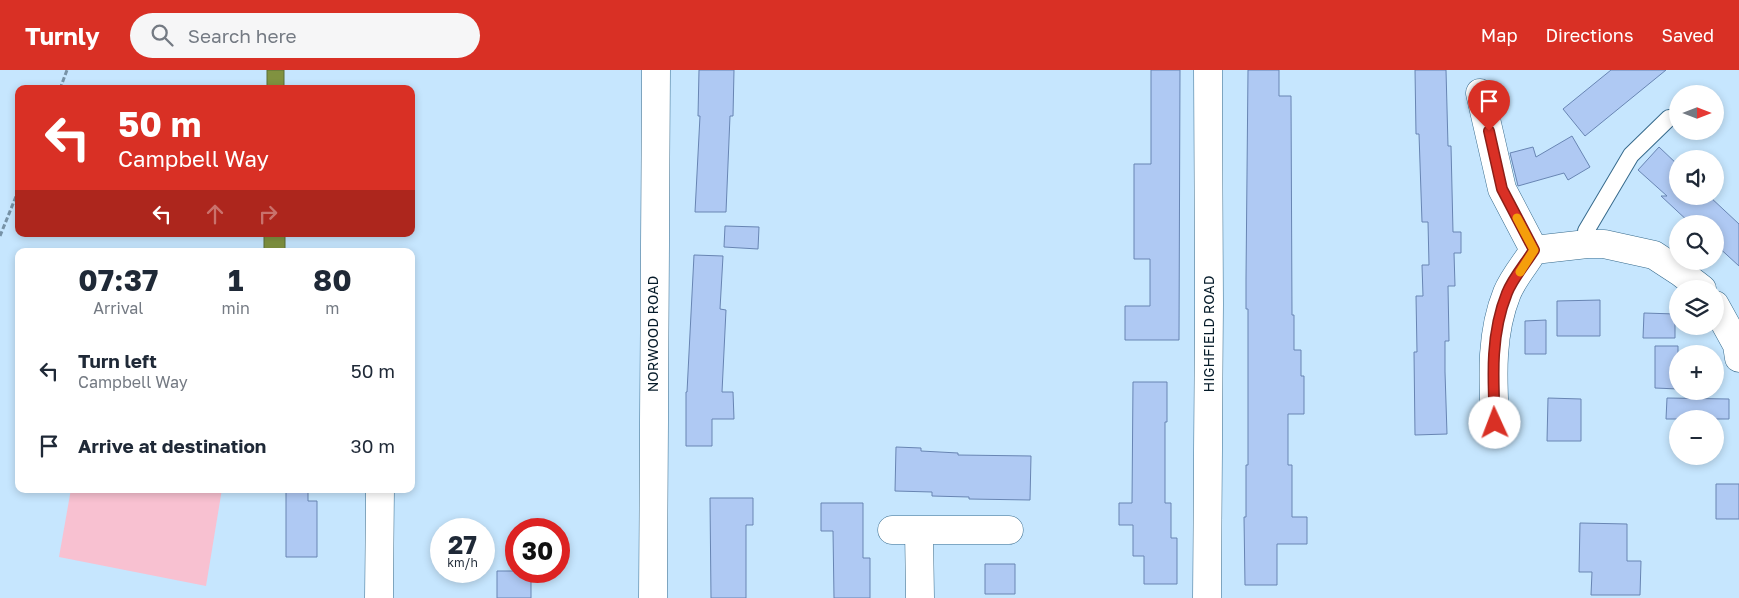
<!DOCTYPE html>
<html lang="en">
<head>
<meta charset="utf-8">
<style>
  body { margin:0; font-family:"Golos Text",sans-serif; background:#f6f6f7; color:#1f2937; height:100vh; display:flex; flex-direction:column; font-size:19px; white-space:nowrap }
  * { box-sizing:border-box; margin:0 }
  p { font-size:16px; color:#747a83 }
  .icon { flex:none; width:28px; height:28px; fill:none; stroke:currentColor; stroke-width:2; stroke-linecap:round; stroke-linejoin:round }
  .map { position:relative; flex:1; overflow:hidden }
  .details { position:absolute; left:15px; top:178px; width:400px; height:245px; display:flex; flex-direction:column; background:#fff; border-radius:10px; box-shadow:0 2px 8px #0003 }
  .details>* { flex:none }
  .guide { position:absolute; left:15px; top:15px; width:400px; height:152px; border-radius:10px; box-shadow:0 2px 8px #0003; background:#d93025; color:#fff; overflow:hidden }
  .needle { width:32px; rotate:90deg }
  .fabs { position:absolute; left:1669px; top:15px; display:grid; gap:10px }
  .fabs a { display:grid; place-items:center; width:55px; height:55px; border-radius:50%; background:#fff; box-shadow:0 2px 8px #0003; font-size:25px }
  .speed { position:absolute; left:430px; top:448px; display:flex; gap:10px; font-size:25px; font-weight:700; text-align:center }
  .speed>* { display:grid; place-content:center; width:65px; height:65px; border-radius:50%; background:#fff; box-shadow:0 2px 8px #0003; line-height:1 }
  .speed small { font-size:12px; font-weight:400 }
  .speed .limit { border:8px solid #d22; background:#fff; color:#111 }
  .pin { position:absolute; display:grid; place-items:center; width:42px; height:42px; color:#fff; margin:-51px -21px; border-radius:50% 50% 50% 0; rotate:-45deg; box-shadow:0 0 5px #0007 }
  .pin .icon { rotate:45deg }
  .me { position:absolute; width:55px; margin:-28px; rotate:358deg; stroke-linejoin:round; filter:drop-shadow(0 0 4px #0008) }
  .turn { display:flex; align-items:center; gap:18px; height:105px; padding:0 20px; font-size:22px }
  .turn .icon { width:65px; height:65px; stroke-width:2.5 }
  .turn b { display:block; font-size:35px; line-height:42px }
  .lanes { display:flex; align-items:center; height:48px; padding:0 20px; background:#0003; justify-content:center; gap:25px; direction:ltr }
  .lanes .off { opacity:.35 }
  .eta { display:flex; justify-content:space-evenly; align-items:center; height:85px; text-align:center }
  .eta b { font-size:30px; font-weight:700; line-height:35px }
  ul { padding:0; list-style:none }
  li { display:flex; align-items:center; gap:15px; height:75px; padding:0 20px }
  li div { flex:1 }
  li b { display:block; font-size:19px }
  li em { font-style:normal }
  header { display:flex; align-items:center; gap:30px; box-sizing:border-box; height:70px; padding:0 25px; background:#d93025; color:#fff }
  header strong { font-size:24px }
  nav { display:flex; gap:28px; margin-inline-start:auto; font-size:18px }
  .search { width:350px; height:45px; background:#f6f6f7; display:flex; align-items:center; gap:12px; box-sizing:border-box; padding:0 18px; border-radius:28px; color:#747a83; font-size:19px }
  .map>svg:first-child { display:block }
</style>
</head>
<body>
<header>
<strong>Turnly</strong>
<div class="search"><svg class="icon" aria-label="search" viewBox="0 0 24 24"><circle cx="10" cy="10" r="6"/><path d="M15 15l6 6"/></svg>Search here</div>
<nav><a>Map</a><a>Directions</a><a>Saved</a></nav>
</header>
<div class="map">
<svg width="1739" height="528" viewBox="0 0 1739 528">
  <rect width="100%" height="100%" fill="#c6e6fe"/>
  <!-- green -->
  <path fill="#f8c1d1" d="M 71,419 L 222,419 L 206,516 L 59,487 Z"/>
  <!-- water -->
  <path fill="#809240" stroke="#5b6e39" d="M 267,0 L 284,0 L 284,19 L 267,19 Z
    M 264,164 L 285,164 L 285,181 L 264,181 Z"/>
  <!-- building -->
  <path fill="#afc9f3" stroke="#6885b3" d="M 699,0 L 734,0 L 733,46 L 730,46 L 726,142 L 695,142 L 700,46 L 698,46 Z
    M 1151,0 L 1180,0 L 1179,270 L 1125,270 L 1125,236 L 1150,236 L 1150,189 L 1134,189 L 1134,94 L 1151,94 Z
    M 1248,0 L 1279,0 L 1279,26 L 1291,26 L 1292,245 L 1294,245 L 1294,280 L 1301,280 L 1301,306 L 1304,306 L 1304,344 L 1288,344 L 1288,395 L 1292,395 L 1292,447 L 1307,447 L 1307,474 L 1277,474 L 1277,515 L 1245,515 L 1244,447 L 1246,447 L 1246,395 L 1248,395 L 1248,239 L 1246,239 L 1246,209 Z
    M 1415,0 L 1446,0 L 1448,76 L 1451,76 L 1453,162 L 1461,162 L 1461,183 L 1454,183 L 1455,216 L 1448,216 L 1449,271 L 1445,271 L 1445,302 L 1447,364 L 1415,365 L 1414,282 L 1417,282 L 1416,226 L 1423,226 L 1422,195 L 1429,195 L 1428,152 L 1422,152 L 1419,64 L 1416,64 Z
    M 1611,0 L 1666,0 L 1585,66 L 1563,39 Z
    M 1572,66 L 1590,97 L 1568,110 L 1564,103 L 1518,116 L 1510,83 L 1533,77 L 1536,87 Z
    M 1659,77 L 1678,95 L 1678,126 L 1709,126 L 1739,154 L 1739,196 L 1715,174 L 1715,154 L 1691,154 L 1661,126 L 1667,126 L 1638,100 Z
    M 725,156 L 759,157 L 758,179 L 724,177 Z
    M 694,185 L 723,186 L 720,239 L 726,240 L 722,322 L 733,322 L 734,349 L 712,349 L 712,376 L 686,376 L 686,322 L 687,322 Z
    M 1600,230 L 1600,266 L 1557,266 L 1557,231 Z
    M 1644,243 L 1675,244 L 1675,268 L 1643,268 Z
    M 1546,250 L 1546,284 L 1525,284 L 1525,251 Z
    M 1655,276 L 1678,276 L 1678,319 L 1655,318 Z
    M 1133,312 L 1167,312 L 1167,352 L 1165,352 L 1165,433 L 1171,433 L 1171,468 L 1177,468 L 1177,514 L 1144,514 L 1144,486 L 1133,486 L 1133,455 L 1119,455 L 1119,433 L 1132,433 Z
    M 1548,328 L 1581,329 L 1581,371 L 1547,371 Z
    M 1667,328 L 1729,329 L 1729,349 L 1666,349 Z
    M 896,377 L 921,378 L 921,381 L 958,383 L 958,385 L 1031,386 L 1030,430 L 969,429 L 969,427 L 932,426 L 932,422 L 895,421 Z
    M 1716,414 L 1739,414 L 1739,449 L 1716,449 Z
    M 286,419 L 308,419 L 308,431 L 317,431 L 317,487 L 286,487 Z
    M 710,428 L 753,428 L 753,455 L 746,455 L 746,528 L 711,528 Z
    M 821,433 L 863,433 L 863,488 L 870,488 L 870,528 L 834,528 L 833,461 L 821,461 Z
    M 1580,453 L 1627,454 L 1627,491 L 1641,491 L 1640,525 L 1591,525 L 1592,502 L 1579,502 Z
    M 985,494 L 1015,494 L 1015,524 L 985,524 Z
    M 497,501 L 531,501 L 531,528 L 497,528 Z"/>
  <g fill="none" stroke-linecap="round" stroke-linejoin="round">
    <!-- lane casing -->
    <g stroke="#366a8c" stroke-width="18">
      <path id="lane" d="M 1587,174 L 1586,161 L 1631,85 L 1669,48"/>
    </g>
    <!-- street casing -->
    <g stroke="#366a8c" stroke-width="29">
      <path id="street" d="M 1480,23 L 1502,119 L 1534,180
        M 1715,235 L 1737,275 L 1739,288
        M 1495,353 C 1493,309 1490,265 1507,223 C 1513,208 1526,193 1534,180 L 1587,174 L 1604,174 L 1654,185 L 1680,202 L 1702,219
        M 892,460 L 919,460
        M 379,528 L 380,419
        M 920,528 L 919,460 L 1009,460
        M 1207,528 L 1209,234 L 1208,0"/>
    </g>
    <!-- secondary casing -->
    <g stroke="#366a8c" stroke-width="29">
      <path id="secondary" d="M 653,528 L 656,0"/>
    </g>
    <!-- path -->
    <path stroke="#7793a7" stroke-width="3" stroke-dasharray="5 2.5" stroke-linecap="butt" d="M 60,19 L 67,0
      M 0,166 L 19,119"/>
    <!-- lane -->
    <use href="#lane" stroke="#fff" stroke-width="16"/>
    <!-- street -->
    <use href="#street" stroke="#fff" stroke-width="28"/>
    <!-- secondary -->
    <use href="#secondary" stroke="#fff" stroke-width="28"/>
  </g>
  <g fill="none" stroke-linecap="round" stroke-linejoin="round">
    <!-- route casing -->
    <g stroke="#8d1f18" stroke-width="12">
      <path id="route" d="M 1489,61 L 1502,119 L 1534,180 C 1526,193 1513,208 1507,223 C 1490,265 1493,309 1495,353"/>
    </g>
    <!-- route -->
    <use href="#route" stroke="#d93025" stroke-width="9"/>
    <!-- slow -->
    <path stroke="#f59e0b" stroke-width="9" d="M 1517,148 L 1534,180 L 1520,202"/>
  </g>
  <g text-anchor="middle" stroke-width="4.5" stroke-linejoin="round" paint-order="stroke">
    <!-- street labels -->
    <g font-size="14" fill="#051b29" stroke="#fff">
      <text transform="translate(653 264) rotate(-90)" y="5">NORWOOD ROAD</text>
      <text transform="translate(1209 264) rotate(-90)" y="5">HIGHFIELD ROAD</text>
    </g>
  </g>
</svg>
<div class="fabs">
<a><svg class="needle" viewBox="-14 -14 28 28"><path d="M0-13l5 13h-10z" fill="#e53935"/><path d="M0 13l5-13h-10z" fill="#747a83"/></svg></a>
<a><svg class="icon" aria-label="sound" viewBox="0 0 24 24"><path d="M4 9h4l5-4v14l-5-4H4zM17 9q2 3 0 6"/></svg></a>
<a><svg class="icon" aria-label="search" viewBox="0 0 24 24"><circle cx="10" cy="10" r="6"/><path d="M15 15l6 6"/></svg></a>
<a><svg class="icon" aria-label="layers" viewBox="0 0 24 24"><path d="M12 4l9 5-9 5-9-5zM3 14l9 5 9-5"/></svg></a>
<a>+</a>
<a>−</a>
</div>
<div class="speed"><div>27<small>km/h</small></div><div class="limit">30</div></div>
<div class="pin" style="left:1489px;top:61px;background:#d93025"><svg class="icon" aria-label="arrive" viewBox="0 0 24 24"><path d="M6 21V4h12l-3 4 3 4H6"/></svg></div>
<svg class="me" style="left:1495px;top:353px" viewBox="-20 -20 40 40"><circle r="19" fill="#fff"/><path d="M0-13L10 11 0 6-10 11z" fill="#d93025"/></svg>
<div class="guide">
<div class="turn"><svg class="icon" aria-label="left" viewBox="0 0 24 24"><path d="M17 20v-9H6M10 6l-5 5 5 5"/></svg><div><b>50 m</b>Campbell Way</div></div>
<div class="lanes"><svg class="icon" aria-label="left" viewBox="0 0 24 24"><path d="M17 20v-9H6M10 6l-5 5 5 5"/></svg><svg class="icon off" aria-label="ahead" viewBox="0 0 24 24"><path d="M12 20V5M6 11l6-6 6 6"/></svg><svg class="icon off" aria-label="right" viewBox="0 0 24 24"><path d="M7 20v-9h11M14 6l5 5-5 5"/></svg></div>
</div>
<section class="details">
<div class="eta">
<div><b>07:37</b><p>Arrival</p></div>
<div><b>1</b><p>min</p></div>
<div><b>80</b><p>m</p></div>
</div>
<ul>
<li><svg class="icon" aria-label="left" viewBox="0 0 24 24"><path d="M17 20v-9H6M10 6l-5 5 5 5"/></svg><div><b>Turn left</b><p>Campbell Way</p></div><em>50 m</em></li>
<li><svg class="icon" aria-label="arrive" viewBox="0 0 24 24"><path d="M6 21V4h12l-3 4 3 4H6"/></svg><div><b>Arrive at destination</b></div><em>30 m</em></li>
</ul>
</section>
</div>
</body>
</html>
